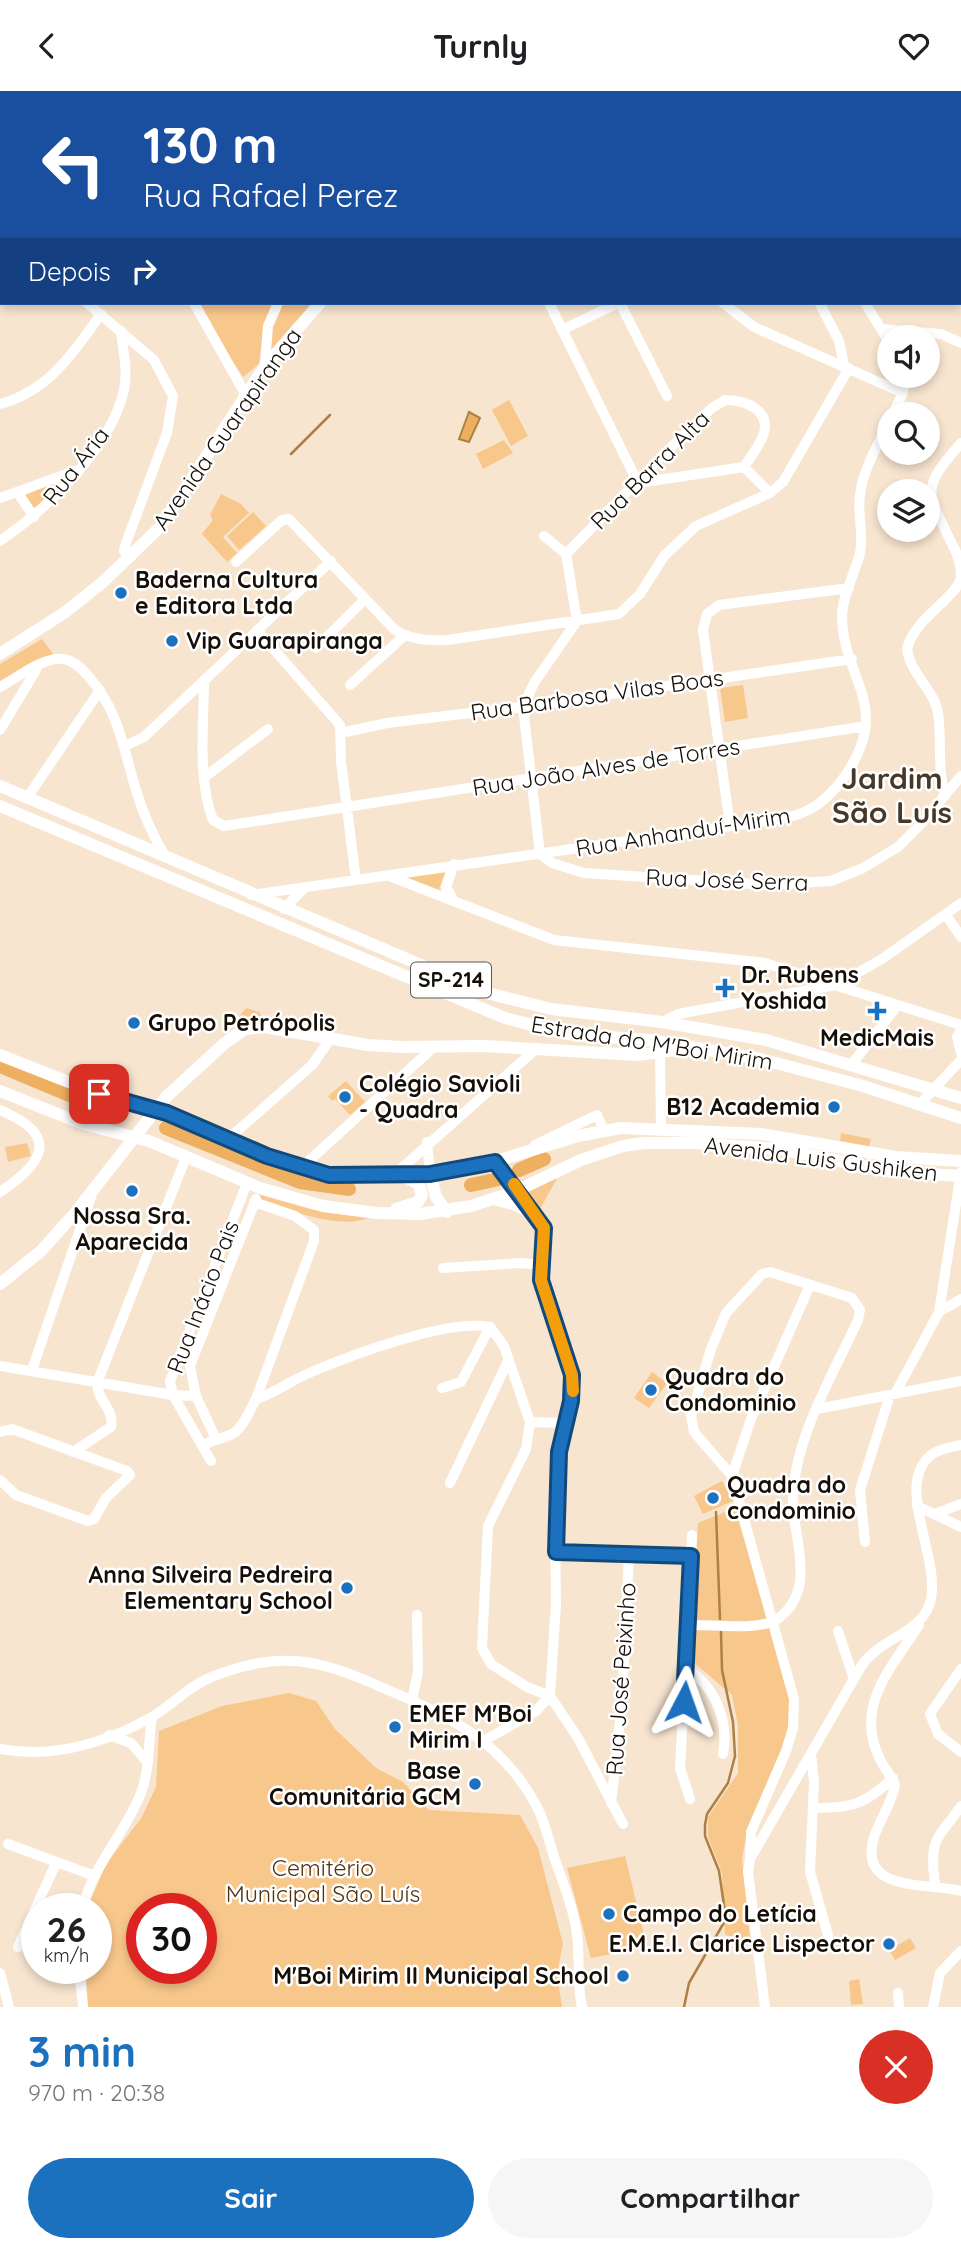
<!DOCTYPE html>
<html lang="pt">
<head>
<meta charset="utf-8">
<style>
  body { margin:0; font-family:Quicksand,sans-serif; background:#f6f6f6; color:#202124; height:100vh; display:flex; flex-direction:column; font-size:26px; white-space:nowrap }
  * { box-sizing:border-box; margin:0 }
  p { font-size:23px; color:#757577 }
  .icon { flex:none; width:38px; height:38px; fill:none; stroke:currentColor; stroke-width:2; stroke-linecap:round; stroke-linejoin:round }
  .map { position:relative; height:1916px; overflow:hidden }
  .details { display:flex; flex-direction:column; background:#fff; flex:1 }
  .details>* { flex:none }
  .top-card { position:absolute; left:0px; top:0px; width:962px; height:214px; box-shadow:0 4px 10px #0003; background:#1a4fa0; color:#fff; overflow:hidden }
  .controls { position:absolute; left:877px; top:234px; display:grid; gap:14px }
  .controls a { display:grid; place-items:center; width:63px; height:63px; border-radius:50%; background:#fff; box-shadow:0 4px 10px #0003; font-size:35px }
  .speed { position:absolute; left:21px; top:1802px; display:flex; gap:14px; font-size:35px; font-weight:700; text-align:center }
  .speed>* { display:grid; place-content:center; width:91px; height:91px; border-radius:50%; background:#fff; box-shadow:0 4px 10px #0003; line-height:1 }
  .speed small { font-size:18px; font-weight:400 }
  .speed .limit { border:10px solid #d22; background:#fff; color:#111 }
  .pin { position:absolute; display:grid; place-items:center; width:60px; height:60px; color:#fff; margin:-30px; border-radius:14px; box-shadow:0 4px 10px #0006 }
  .me { position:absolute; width:77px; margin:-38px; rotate:4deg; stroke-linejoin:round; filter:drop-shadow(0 0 5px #0008) }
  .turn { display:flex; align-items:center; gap:24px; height:147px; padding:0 28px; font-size:32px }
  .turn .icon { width:91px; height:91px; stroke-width:2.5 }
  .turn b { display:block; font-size:49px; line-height:60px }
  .then { display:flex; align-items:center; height:66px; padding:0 28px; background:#0003; gap:14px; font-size:26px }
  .round { display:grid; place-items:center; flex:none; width:74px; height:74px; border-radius:37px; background:#f6f6f6 }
  .head { display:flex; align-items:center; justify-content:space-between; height:119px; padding:0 28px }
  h1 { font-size:42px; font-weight:700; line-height:52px; color:#1c71bf }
  .action { display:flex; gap:14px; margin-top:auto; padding:14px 28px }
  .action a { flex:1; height:80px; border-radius:42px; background:#1c71bf; color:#fff; font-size:28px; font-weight:700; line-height:80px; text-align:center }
  .action a+a { background:#f6f6f6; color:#202124 }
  header { display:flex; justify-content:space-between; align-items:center; height:91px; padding:0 28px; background:#fff; font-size:32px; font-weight:700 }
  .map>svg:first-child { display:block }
</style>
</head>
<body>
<header><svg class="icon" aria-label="back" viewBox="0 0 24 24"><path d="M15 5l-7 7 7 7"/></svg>Turnly<svg class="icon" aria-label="heart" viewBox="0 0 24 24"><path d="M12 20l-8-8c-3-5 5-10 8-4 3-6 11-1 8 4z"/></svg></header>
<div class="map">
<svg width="961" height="1916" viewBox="0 0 961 1916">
  <rect width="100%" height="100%" fill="#f7e5d0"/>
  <!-- green -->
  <path fill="#f8c78b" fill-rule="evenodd" d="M 255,0 L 514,0 L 512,2 Z
    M 194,212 L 273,212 L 263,238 L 259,273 L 243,286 Z
    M 284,212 L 317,212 L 269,266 L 271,230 Z
    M 509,309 L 528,345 L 511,355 L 492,319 Z
    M 504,349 L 513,362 L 483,378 L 476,363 Z
    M 56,388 L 58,395 L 35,420 L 23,406 Z
    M 221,403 L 241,413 L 249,422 L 223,446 L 237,462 L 227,471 L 202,443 L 213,429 L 210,424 Z
    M 253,421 L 266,435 L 239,459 L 227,445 Z
    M 42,548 L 56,567 L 0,592 L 0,573 Z
    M 743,594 L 748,627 L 725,631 L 720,597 Z
    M 446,779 L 439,798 L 446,805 L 403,787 Z
    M 246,917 L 259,921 L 262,925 L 258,934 L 247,933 L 239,926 Z
    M 346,990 L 365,1011 L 350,1024 L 335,1008 L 332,1010 L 328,1005 Z
    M 841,1042 L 871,1048 L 869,1056 L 840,1050 Z
    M 27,1052 L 31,1065 L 8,1071 L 5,1056 Z
    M 560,1082 L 539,1120 L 526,1099 Z
    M 260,1104 L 310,1118 L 371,1126 C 340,1140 288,1119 258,1107 Z
    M 652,1281 L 667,1292 L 649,1317 L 634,1307 Z
    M 722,1390 L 733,1410 L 703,1423 L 694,1405 Z
    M 735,1417 L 790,1608 L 789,1640 L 770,1690 L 747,1741 L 742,1768 L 750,1849 L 725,1844 L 722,1782 L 708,1746 L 708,1726 L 738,1682 L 738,1635 L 732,1604 L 691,1569 L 698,1432 Z
    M 289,1602 L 316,1610 L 335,1638 L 376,1677 L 403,1691 L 429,1719 L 520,1724 L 538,1757 L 563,1853 L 557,1883 L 562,1916 L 88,1916 L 86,1878 L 96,1878 L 96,1818 L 87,1818 L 106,1773 L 142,1726 L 156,1696 L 159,1640 L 222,1615 ZM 142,1818 L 201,1818 L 201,1878 L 142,1878 Z
    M 625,1765 L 647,1856 L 591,1867 L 567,1777 Z
    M 910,1847 L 916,1857 L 895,1869 L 889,1859 Z
    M 859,1888 L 863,1913 L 851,1914 L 849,1890 Z"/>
  <!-- water -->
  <path fill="#eeb060" stroke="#ad8046" stroke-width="2" d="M 469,321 L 480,327 L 469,351 L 459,348 Z"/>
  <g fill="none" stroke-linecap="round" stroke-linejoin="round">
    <!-- stream -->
    <path stroke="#ad8046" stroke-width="2.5" d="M 291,363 L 330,324
      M 716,1421 L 720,1528
      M 684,1916 L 689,1892 L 726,1828 L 719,1780 L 705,1745 L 705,1734 L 707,1723 L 728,1692 L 735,1665 L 733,1631 L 722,1579 L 721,1541"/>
    <!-- river -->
    <path stroke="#eeb060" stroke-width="14" d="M 0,975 L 110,1021
      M 166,1037 L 300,1091 L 349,1098
      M 519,1079 L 544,1068
      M 471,1094 L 499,1088"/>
    <!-- minor -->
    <path stroke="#fff" stroke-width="10" d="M 571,0 L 572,2
      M 767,0 L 770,2
      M 664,2 L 666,0
      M 697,2 L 704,0
      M 87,212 L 154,269 L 173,305 L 167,342 L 126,452 L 124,460 L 131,466
      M 194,212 L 247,306
      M 549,212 L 638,392
      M 620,212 L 667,305
      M 723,212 L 754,236 L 903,302
      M 865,212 L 889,251
      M 820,213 L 839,250 L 844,274
      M 881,238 L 941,243 L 961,252
      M 562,239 L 618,212
      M 265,275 L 268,235 L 278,212
      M 0,313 C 49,300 73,262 101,223
      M 892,324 L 903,302 L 903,285
      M 744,376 L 770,402
      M 638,392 L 744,376
      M 18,402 L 34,426
      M 0,407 L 75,380
      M 544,445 L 566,463
      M 0,450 C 48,417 111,357 124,299 C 128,280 123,259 121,240
      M 566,463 L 666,361 L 712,317 L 725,309 C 737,309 747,311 756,318 C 778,335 754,360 744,376
      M 236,471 L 282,429 L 289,428 L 394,538 C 409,549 429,550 448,549 L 619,523 L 640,503 L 664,465 L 696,435 L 770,402 L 783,391 L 849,277
      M 257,539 L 340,634 L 341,670 L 356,789
      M 316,557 L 365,508
      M 204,589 C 204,633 197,687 213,729 L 224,735 L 866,635
      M 350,594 L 404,545
      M 0,596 C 17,587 44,565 63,568 C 74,569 83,579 89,586 C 119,620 123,657 136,699 C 143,723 153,745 166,767
      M 0,639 L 36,579
      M 341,642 L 387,632 L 544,613 L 852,568
      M 125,655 L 144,646 L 331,470
      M 206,685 L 268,638
      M 945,705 C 937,677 942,650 938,622 C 934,598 910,583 907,558 C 914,527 958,506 961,486 C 961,476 958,464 953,455 C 927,400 919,400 961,352
      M 27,707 L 100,599
      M 730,735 L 703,539 L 707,523 L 719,514 L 849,497
      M 540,763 L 552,772 L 584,782 L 769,794 L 831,790 L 863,777 L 898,756 L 920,734 L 961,685
      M 540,763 L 523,616 L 534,592 L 577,530 L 566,463
      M 389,785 L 554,849 L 765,872 L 961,934
      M 251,804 L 781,728 C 811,722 827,710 845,685 C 894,614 842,589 842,524 C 843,503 855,482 860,462 C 864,443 857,424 860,404 C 863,378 878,354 889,331
      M 454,810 L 446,796 L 454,773
      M 284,818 L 305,796
      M 946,824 L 961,846
      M 662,931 L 678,923 L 836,894 L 882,868 L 961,812
      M 961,939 L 957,946 L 961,962
      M 660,961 L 661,1038
      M 852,973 L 897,915
      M 920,1013 L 961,969
      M 0,1019 C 60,1044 45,1071 0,1101
      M 228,1048 L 312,974 L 331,947
      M 427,1051 L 430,1083
      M 535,1054 L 597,1024 L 604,1039
      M 301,1077 L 434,956
      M 395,1083 L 537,957
      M 493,1109 L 513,1114 L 534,1124
      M 443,1177 L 521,1172 L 541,1174
      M 939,1221 L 961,1208
      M 490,1236 L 504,1255 L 530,1331 L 564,1332
      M 0,1275 L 173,1304 L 196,1305
      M 32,1279 L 92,1103
      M 442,1297 L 461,1291 L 490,1236
      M 895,1303 L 939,1221 L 961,1081
      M 256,1308 C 275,1302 290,1290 309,1282 C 349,1265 449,1227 490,1236
      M 817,1318 L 961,1290
      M 530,1331 L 526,1358 L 488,1435 L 482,1557 L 491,1573 L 527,1596 L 550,1605 L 578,1647 L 623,1733
      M 0,1341 L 12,1338 L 127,1380 L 130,1384 L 106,1407 L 94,1428 L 88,1430 L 16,1404 L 0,1389
      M 215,1346 L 196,1305 L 190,1275 L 256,1108
      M 203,1355 C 214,1347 225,1348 234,1342 C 244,1335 250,1319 256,1308 L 314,1150 L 314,1139 L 295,1125 L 254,1111
      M 73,1361 L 111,1336 C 115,1318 97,1310 97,1292 L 186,1066
      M 211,1370 L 173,1304 L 170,1290 L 247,1092
      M 732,1385 L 751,1328 L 810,1194
      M 450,1392 L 509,1268
      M 917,1415 L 961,1436
      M 935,1423 L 961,1413
      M 865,1451 L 860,1399 L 890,1304
      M 556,1461 L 691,1465
      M 689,1534 C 711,1533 761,1541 779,1527 C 819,1496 791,1444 793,1405 C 796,1343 833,1284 858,1229 L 860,1219 L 852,1207 L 770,1181 L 762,1183 L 726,1222 L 711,1258 L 691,1325 L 694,1341 L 732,1385 L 794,1608 L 793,1637 L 786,1660 L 751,1741 L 750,1768
      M 919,1534 C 893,1575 854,1614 879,1666 C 883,1676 891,1684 895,1694 C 892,1712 880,1728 874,1746 C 857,1803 930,1791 961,1800
      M 838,1540 L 854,1588
      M 686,1577 C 715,1595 729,1629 723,1663
      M 961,1578 L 930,1623 L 938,1643 L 961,1661
      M 412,1609 L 418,1581 L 417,1524
      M 109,1644 L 131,1652 L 148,1672
      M 485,1649 L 535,1621 L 550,1605 L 556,1513 L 555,1437 L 559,1361 L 573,1298 L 565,1260 L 541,1189 L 544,1137 L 495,1071
      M 0,1658 C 52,1668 106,1652 152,1626 C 173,1613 190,1594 214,1585 C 280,1559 318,1568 381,1596 C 447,1624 502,1649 537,1716 C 545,1731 549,1750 554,1766 C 562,1789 572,1813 576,1837 C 581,1863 576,1889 582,1916
      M 811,1664 L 814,1691 L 810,1781 L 828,1844
      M 690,1708 L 680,1677 L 692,1444
      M 611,1712 L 622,1612 L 629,1463
      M 813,1717 C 852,1717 864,1714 893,1687
      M 8,1753 L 92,1784
      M 935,1794 C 929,1746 936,1751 961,1715
      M 82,1818 C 93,1774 125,1743 141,1702 C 150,1678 148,1651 152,1626
      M 18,1856 L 56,1772
      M 79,1878 L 83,1916
      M 0,1882 L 9,1916
      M 898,1902 L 899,1916
      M 765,1916 L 748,1781 L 750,1768 L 862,1574 C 881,1547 918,1543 929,1515 C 945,1472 892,1396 931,1364 C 939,1358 951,1356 961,1354
      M 933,1916 L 940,1882 L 961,1860"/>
    <!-- major -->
    <path stroke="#fff" stroke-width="12" d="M 515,2 L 517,0
      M 0,563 L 64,522 L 103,491 L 161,435 L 265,275 L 320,212
      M 0,695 L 487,902 L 551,918 L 662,931 L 766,949 L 961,1007
      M 0,715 L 505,927 L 567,943 L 650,949 L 761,968 L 863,995 L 961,1027
      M 0,964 L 99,1003 L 167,1022 L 267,1065 L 329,1084 L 364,1086 L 470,1078 L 578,1045 L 621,1037 L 761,1043 L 896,1066 L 961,1070
      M 0,1000 L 83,1033 L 149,1050 L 260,1097 L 323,1115 L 377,1122 L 420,1123 L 471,1115 L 514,1101 L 581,1069 L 623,1055 L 644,1052 L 695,1052 L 780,1058 L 894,1081 L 961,1085
      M 430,1083 L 436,1106 L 447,1121
      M 396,1118 L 418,1111 L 422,1104 L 418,1092 L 402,1085
      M 0,1193 L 41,1160 L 75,1122 L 166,1006 L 225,952 L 245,938 L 264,936 L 368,954 L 402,956 L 484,955 L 638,964 L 682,958"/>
  </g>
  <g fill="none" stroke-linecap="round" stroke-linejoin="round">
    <!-- route casing -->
    <g stroke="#12497c" stroke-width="18">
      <path id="route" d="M 99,1003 L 167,1022 L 267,1065 L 329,1084 L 430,1083 L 495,1071 L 544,1137 L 541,1189 L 572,1284 L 571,1310 L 559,1361 L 556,1461 L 691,1465 L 684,1611"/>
    </g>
    <!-- route -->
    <use href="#route" stroke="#1c71bf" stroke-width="12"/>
    <!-- slow -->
    <path stroke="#f59e0b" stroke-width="12" d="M 514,1093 L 544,1137 L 541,1189 L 572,1284 L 573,1300"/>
  </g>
  <!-- markers -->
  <g fill="#1c71bf" stroke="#fff" stroke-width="2.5">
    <circle cx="121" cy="502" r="7"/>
    <circle cx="172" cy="550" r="7"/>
    <path d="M721.5 886.5h7v7h7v7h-7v7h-7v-7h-7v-7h7z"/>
    <path d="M873.5 909.5h7v7h7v7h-7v7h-7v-7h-7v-7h7z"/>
    <circle cx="134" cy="932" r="7"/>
    <circle cx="345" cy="1006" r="7"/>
    <circle cx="834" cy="1016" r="7"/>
    <circle cx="132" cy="1100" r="7"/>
    <circle cx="651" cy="1299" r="7"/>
    <circle cx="713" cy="1407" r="7"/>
    <circle cx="347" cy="1497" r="7"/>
    <circle cx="395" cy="1636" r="7"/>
    <circle cx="475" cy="1693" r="7"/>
    <circle cx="609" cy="1823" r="7"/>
    <circle cx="889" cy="1853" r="7"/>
    <circle cx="623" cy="1885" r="7"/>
  </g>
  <g text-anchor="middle" stroke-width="5" stroke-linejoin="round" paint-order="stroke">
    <!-- shield labels -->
    <rect fill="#fff" stroke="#5b5752" stroke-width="2" x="411" y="871.5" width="80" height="35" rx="5"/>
    <g font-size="21" font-weight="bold" fill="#150f08">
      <text x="451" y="896">SP-214</text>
    </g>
    <!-- street labels -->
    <g font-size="23" fill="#150f08" stroke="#fff">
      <text transform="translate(227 338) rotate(-55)" y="8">Avenida Guarapiranga</text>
      <text transform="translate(76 375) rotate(-52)" y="8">Rua Ária</text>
      <text transform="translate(650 379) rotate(-45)" y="8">Rua Barra Alta</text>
      <text transform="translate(597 604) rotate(-8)" y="8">Rua Barbosa Vilas Boas</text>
      <text transform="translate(606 676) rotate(-9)" y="8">Rua João Alves de Torres</text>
      <text transform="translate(683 741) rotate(-9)" y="8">Rua Anhanduí-Mirim</text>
      <text transform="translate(727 789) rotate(2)" y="8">Rua José Serra</text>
      <text transform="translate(652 952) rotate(9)" y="8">Estrada do M'Boi Mirim</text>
      <text transform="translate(821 1068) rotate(7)" y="8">Avenida Luis Gushiken</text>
      <text transform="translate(203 1206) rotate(-69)" y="8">Rua Inácio Pais</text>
      <text transform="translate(621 1588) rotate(-86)" y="8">Rua José Peixinho</text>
    </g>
    <!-- poi labels -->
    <g font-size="23" font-weight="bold" fill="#150f08" stroke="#fff" text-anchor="start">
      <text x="135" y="497">Baderna Cultura<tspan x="135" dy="26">e Editora Ltda</tspan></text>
      <text x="186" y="558">Vip Guarapiranga</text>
      <text x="741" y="892">Dr. Rubens<tspan x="741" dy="26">Yoshida</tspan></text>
      <text x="148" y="940">Grupo Petrópolis</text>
      <text x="877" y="955" text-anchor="middle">MedicMais</text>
      <text x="359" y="1001">Colégio Savioli<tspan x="359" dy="26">- Quadra</tspan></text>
      <text x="820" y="1024" text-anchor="end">B12 Academia</text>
      <text x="132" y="1133" text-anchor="middle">Nossa Sra.<tspan x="132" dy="26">Aparecida</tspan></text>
      <text x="665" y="1294">Quadra do<tspan x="665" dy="26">Condominio</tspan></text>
      <text x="727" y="1402">Quadra do<tspan x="727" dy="26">condominio</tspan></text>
      <text x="333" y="1492" text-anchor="end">Anna Silveira Pedreira<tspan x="333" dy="26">Elementary School</tspan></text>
      <text x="409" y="1631">EMEF M'Boi<tspan x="409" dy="26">Mirim I</tspan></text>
      <text x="461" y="1688" text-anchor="end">Base<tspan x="461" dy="26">Comunitária GCM</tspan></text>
      <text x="623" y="1831">Campo do Letícia</text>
      <text x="875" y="1861" text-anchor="end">E.M.E.I. Clarice Lispector</text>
      <text x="609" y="1893" text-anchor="end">M'Boi Mirim II Municipal School</text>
    </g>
    <!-- park labels -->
    <g font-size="23" fill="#4e3412" stroke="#fff">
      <text x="323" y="1785">Cemitério<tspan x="323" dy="26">Municipal São Luís</tspan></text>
    </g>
    <!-- district labels -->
    <g font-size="30" font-weight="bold" fill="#473928" stroke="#fff">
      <text x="892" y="698">Jardim<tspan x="892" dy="34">São Luís</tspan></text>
    </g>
  </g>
</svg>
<div class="controls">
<a><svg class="icon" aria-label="sound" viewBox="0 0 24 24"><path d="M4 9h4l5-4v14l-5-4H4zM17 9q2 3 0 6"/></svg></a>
<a><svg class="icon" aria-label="search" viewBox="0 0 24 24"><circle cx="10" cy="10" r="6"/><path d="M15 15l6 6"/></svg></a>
<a><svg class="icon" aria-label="layers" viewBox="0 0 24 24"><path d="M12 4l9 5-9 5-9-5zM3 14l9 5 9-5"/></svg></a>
</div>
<div class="speed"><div>26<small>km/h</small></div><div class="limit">30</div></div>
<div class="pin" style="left:99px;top:1003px;background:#d93025"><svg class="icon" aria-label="arrive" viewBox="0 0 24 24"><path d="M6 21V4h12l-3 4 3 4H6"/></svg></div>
<svg class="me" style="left:684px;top:1611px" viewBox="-20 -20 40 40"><path d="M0-17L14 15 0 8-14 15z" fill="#1c71bf" stroke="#fff" stroke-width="4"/></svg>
<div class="top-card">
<div class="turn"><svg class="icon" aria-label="left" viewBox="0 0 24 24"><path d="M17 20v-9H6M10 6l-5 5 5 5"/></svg><div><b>130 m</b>Rua Rafael Perez</div></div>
<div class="then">Depois<svg class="icon" aria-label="right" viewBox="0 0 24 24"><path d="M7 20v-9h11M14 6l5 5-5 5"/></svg></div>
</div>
</div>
<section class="details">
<div class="head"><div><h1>3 min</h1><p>970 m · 20:38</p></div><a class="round" style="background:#d93025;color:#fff"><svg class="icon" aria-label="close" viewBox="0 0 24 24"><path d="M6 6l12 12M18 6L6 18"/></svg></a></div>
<div class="action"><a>Sair</a><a>Compartilhar</a></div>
</section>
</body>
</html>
